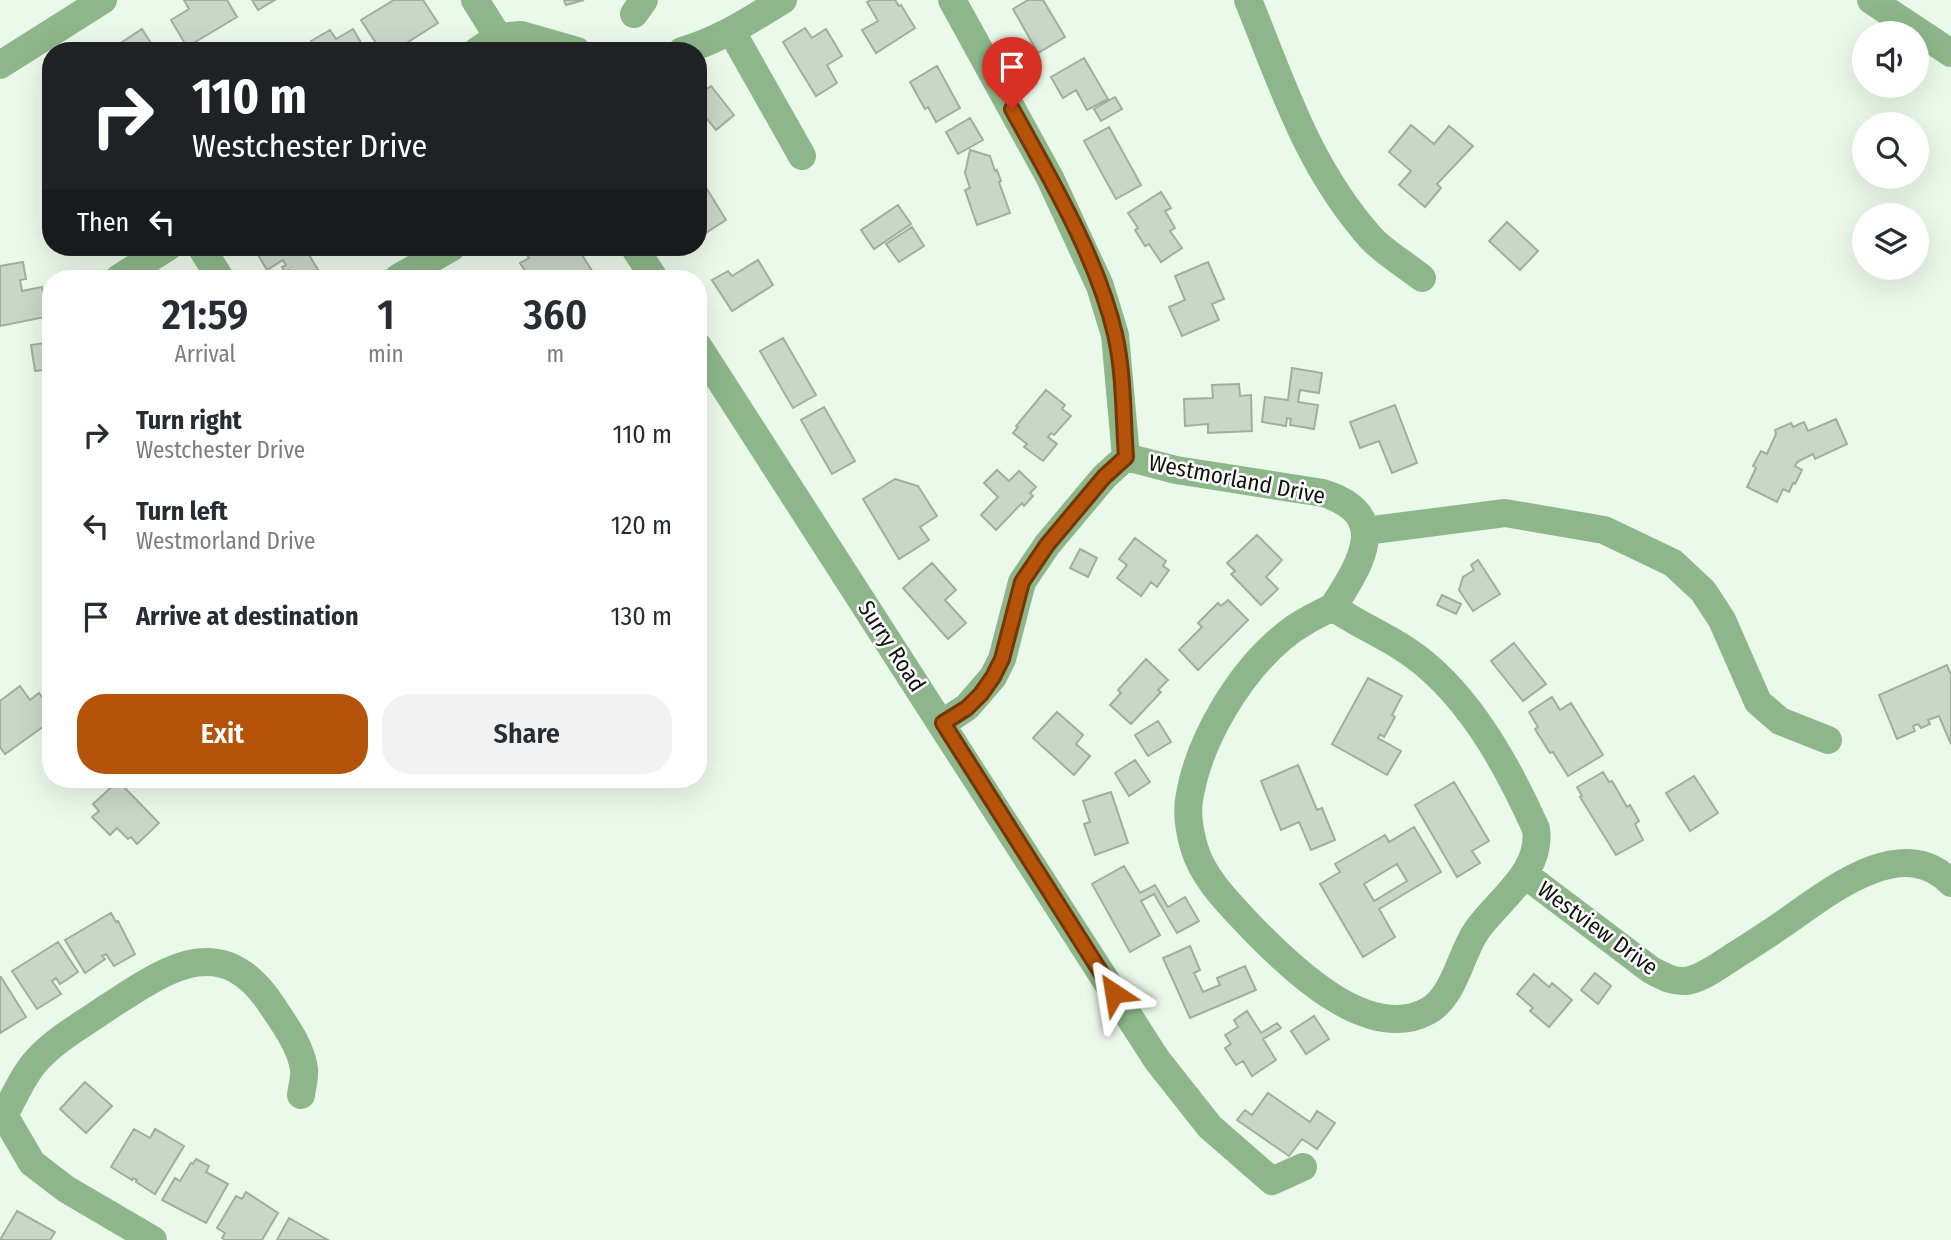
<!DOCTYPE html>
<html lang="en">
<head>
<meta charset="utf-8">
<style>
  body { margin:0; font-family:"Fira Sans Condensed",sans-serif; background:#f2f2f3; color:#2b2b33; height:100vh; display:flex; flex-direction:column; font-size:26px; white-space:nowrap }
  * { box-sizing:border-box; margin:0 }
  p { font-size:23px; color:#7c7c81 }
  .icon { flex:none; width:38px; height:38px; fill:none; stroke:currentColor; stroke-width:2; stroke-linecap:round; stroke-linejoin:round }
  .map { position:relative; flex:1; overflow:hidden }
  .details { position:absolute; left:42px; top:270px; width:665px; height:518px; display:flex; flex-direction:column; background:#fff; border-radius:28px; box-shadow:0 7px 28px #0002 }
  .details>* { flex:none }
  .top-card { position:absolute; left:42px; top:42px; width:665px; height:214px; border-radius:28px; box-shadow:0 7px 28px #0002; background:#202124; color:#fff; overflow:hidden }
  .controls { position:absolute; left:1852px; top:21px; display:grid; gap:14px }
  .controls a { display:grid; place-items:center; width:77px; height:77px; border-radius:50%; background:#fff; box-shadow:0 7px 28px #0002; font-size:35px }
  .pin { position:absolute; display:grid; place-items:center; width:60px; height:60px; color:#fff; margin:-72px -30px; border-radius:50% 50% 50% 0; rotate:-45deg; box-shadow:0 0 7px #0007 }
  .pin .icon { rotate:45deg }
  .me { position:absolute; width:77px; margin:-38px; rotate:327deg; stroke-linejoin:round; filter:drop-shadow(0 0 5px #0008) }
  .turn { display:flex; align-items:center; gap:24px; height:147px; padding:0 35px; font-size:32px }
  .turn .icon { width:91px; height:91px; stroke-width:2.5 }
  .turn b { display:block; font-size:49px; line-height:60px }
  .then { display:flex; align-items:center; height:66px; padding:0 35px; background:#0003; gap:14px; font-size:26px }
  .eta { display:flex; justify-content:space-evenly; align-items:center; height:119px; text-align:center }
  .eta b { font-size:42px; font-weight:600; line-height:49px }
  .primary-button { display:flex; gap:14px; margin-top:auto; padding:14px 35px }
  .primary-button a { flex:1; height:80px; border-radius:28px; background:#b45309; color:#fff; font-size:28px; font-weight:600; line-height:80px; text-align:center }
  .primary-button a+a { background:#f2f2f3; color:#2b2b33 }
  ul { padding:0; list-style:none }
  li { display:flex; align-items:center; gap:21px; height:91px; padding:0 35px }
  li div { flex:1 }
  li b { display:block; font-size:26px }
  li em { font-style:normal }
  .map>svg:first-child { display:block }
</style>
</head>
<body>
<div class="map">
<svg width="1951" height="1240" viewBox="0 0 1951 1240">
  <rect width="100%" height="100%" fill="#ebf9ea"/>
  <!-- building -->
  <path fill="#c9d7c8" stroke="#a0ae9f" stroke-width="2" fill-rule="evenodd" d="M 184,0 L 227,0 L 237,17 L 187,47 L 171,20 L 189,9 Z
    M 252,0 L 275,0 L 258,10 Z
    M 394,0 L 423,0 L 438,23 L 394,51 L 381,51 L 361,20 Z
    M 564,0 L 584,0 L 566,5 Z
    M 871,0 L 895,0 L 899,6 L 901,5 L 915,28 L 876,53 L 862,30 L 878,21 L 867,2 Z
    M 1028,0 L 1043,0 L 1065,37 L 1038,53 L 1013,9 Z
    M 805,28 L 812,38 L 826,29 L 842,56 L 827,65 L 837,83 L 816,96 L 783,42 Z
    M 142,29 L 156,51 L 120,51 L 116,46 Z
    M 353,29 L 366,51 L 317,51 L 311,41 L 330,30 L 336,39 Z
    M 1084,58 L 1108,99 L 1087,110 L 1076,90 L 1063,98 L 1051,77 Z
    M 937,66 L 960,108 L 936,122 L 928,107 L 925,109 L 910,82 Z
    M 711,86 L 734,115 L 716,130 L 698,108 L 698,95 Z
    M 1115,97 L 1122,109 L 1101,121 L 1094,109 Z
    M 970,118 L 983,140 L 958,154 L 946,132 Z
    M 1411,125 L 1434,144 L 1449,126 L 1473,146 L 1437,184 L 1441,188 L 1425,207 L 1399,185 L 1411,171 L 1389,152 Z
    M 1109,127 L 1141,185 L 1116,199 L 1084,141 Z
    M 970,150 L 990,156 L 995,171 L 997,170 L 1001,181 L 999,182 L 1010,213 L 977,225 L 965,190 L 970,188 L 965,173 Z
    M 702,181 L 726,220 L 704,234 L 698,224 L 698,183 Z
    M 1161,192 L 1171,208 L 1165,211 L 1175,228 L 1170,231 L 1182,248 L 1161,262 L 1149,244 L 1145,246 L 1135,230 L 1138,228 L 1128,213 Z
    M 898,205 L 911,224 L 874,249 L 861,230 Z
    M 1507,222 L 1538,251 L 1520,270 L 1489,241 Z
    M 912,227 L 924,246 L 899,262 L 886,244 Z
    M 256,247 L 307,247 L 305,248 L 321,275 L 316,278 L 294,278 L 289,270 L 285,273 L 282,267 L 286,265 L 283,260 L 267,270 L 254,248 Z
    M 537,247 L 577,247 L 594,274 L 587,278 L 530,278 L 520,263 L 529,258 L 526,254 Z
    M 758,260 L 773,285 L 732,311 L 712,280 L 728,271 L 732,276 Z
    M 23,262 L 26,279 L 20,280 L 22,291 L 42,287 L 46,308 L 44,308 L 45,317 L 0,326 L 0,266 Z
    M 1208,262 L 1224,299 L 1212,304 L 1219,320 L 1182,336 L 1169,307 L 1185,300 L 1175,276 Z
    M 783,338 L 816,395 L 793,408 L 760,351 Z
    M 51,342 L 51,369 L 35,371 L 31,345 Z
    M 1292,368 L 1322,373 L 1319,393 L 1300,390 L 1298,402 L 1318,405 L 1314,429 L 1290,425 L 1291,419 L 1287,418 L 1286,426 L 1262,422 L 1265,397 L 1288,400 Z
    M 1239,384 L 1240,396 L 1251,395 L 1252,431 L 1208,433 L 1208,424 L 1185,426 L 1184,399 L 1213,398 L 1212,385 Z
    M 1046,390 L 1065,405 L 1062,409 L 1071,416 L 1054,435 L 1051,433 L 1048,437 L 1057,444 L 1043,461 L 1024,447 L 1027,444 L 1013,433 L 1018,427 L 1016,426 Z
    M 1395,405 L 1417,463 L 1392,473 L 1379,441 L 1360,448 L 1350,422 Z
    M 824,407 L 855,461 L 832,474 L 801,420 Z
    M 1836,419 L 1847,444 L 1815,459 L 1813,454 L 1797,462 L 1795,466 L 1802,470 L 1795,484 L 1793,483 L 1789,492 L 1783,489 L 1777,502 L 1747,487 L 1756,468 L 1753,466 L 1761,451 L 1767,454 L 1776,434 L 1775,430 L 1791,423 L 1793,427 L 1804,422 L 1808,431 Z
    M 997,470 L 1009,481 L 1019,471 L 1036,487 L 1030,493 L 1033,496 L 1024,506 L 1022,503 L 996,530 L 981,515 L 998,497 L 984,483 Z
    M 895,479 L 918,486 L 937,516 L 920,527 L 929,540 L 899,559 L 863,499 Z
    M 1257,535 L 1282,560 L 1266,577 L 1278,589 L 1261,605 L 1231,574 L 1235,571 L 1227,563 Z
    M 1135,538 L 1166,561 L 1163,566 L 1169,570 L 1157,587 L 1151,582 L 1141,596 L 1117,578 L 1127,565 L 1119,559 Z
    M 1080,549 L 1097,558 L 1088,577 L 1070,568 Z
    M 1478,560 L 1500,594 L 1473,611 L 1459,590 L 1463,577 L 1474,570 L 1471,565 Z
    M 932,563 L 956,590 L 945,600 L 966,623 L 948,639 L 903,588 Z
    M 1442,595 L 1461,604 L 1456,614 L 1437,605 Z
    M 1228,600 L 1248,620 L 1198,670 L 1179,650 L 1202,627 L 1198,623 L 1218,603 L 1221,606 Z
    M 1514,643 L 1546,684 L 1523,701 L 1491,661 Z
    M 1146,659 L 1168,680 L 1158,690 L 1161,692 L 1131,724 L 1110,705 L 1121,693 L 1118,690 Z
    M 1947,665 L 1951,675 L 1951,744 L 1939,716 L 1928,720 L 1930,724 L 1921,728 L 1918,724 L 1913,726 L 1915,731 L 1897,739 L 1879,695 Z
    M 1368,678 L 1402,696 L 1392,715 L 1395,717 L 1384,737 L 1380,734 L 1378,738 L 1401,751 L 1387,775 L 1332,744 Z
    M 20,686 L 30,700 L 39,693 L 51,710 L 51,721 L 5,754 L 0,747 L 0,701 Z
    M 1552,697 L 1560,710 L 1571,703 L 1603,755 L 1568,776 L 1553,752 L 1550,753 L 1535,729 L 1538,727 L 1529,712 Z
    M 1057,712 L 1083,735 L 1076,744 L 1090,756 L 1074,775 L 1033,738 Z
    M 1158,721 L 1171,742 L 1148,756 L 1135,735 Z
    M 1135,760 L 1150,782 L 1129,796 L 1115,773 Z
    M 1298,765 L 1317,810 L 1322,808 L 1335,840 L 1311,850 L 1299,822 L 1281,830 L 1261,781 Z
    M 1603,772 L 1609,782 L 1612,781 L 1627,807 L 1630,805 L 1639,821 L 1635,824 L 1643,840 L 1616,855 L 1580,797 L 1582,796 L 1577,787 Z
    M 1694,776 L 1718,813 L 1690,831 L 1666,793 Z
    M 118,781 L 159,823 L 137,844 L 131,837 L 128,839 L 117,828 L 110,835 L 92,817 L 99,811 L 93,804 Z
    M 1454,782 L 1489,841 L 1472,851 L 1480,863 L 1457,877 L 1415,805 Z
    M 1111,792 L 1128,843 L 1095,855 L 1084,824 L 1090,822 L 1083,801 Z
    M 1414,827 L 1441,872 L 1379,909 L 1395,937 L 1363,957 L 1320,884 L 1340,872 L 1335,864 L 1385,835 L 1389,842 ZM 1397,864 L 1407,881 L 1374,901 L 1364,884 Z
    M 1124,866 L 1140,893 L 1155,885 L 1168,907 L 1185,897 L 1199,921 L 1177,933 L 1154,894 L 1141,901 L 1160,935 L 1130,952 L 1092,884 Z
    M 111,913 L 116,922 L 118,921 L 135,954 L 114,966 L 106,954 L 102,956 L 105,959 L 85,973 L 65,940 Z
    M 58,942 L 78,972 L 60,984 L 56,978 L 52,981 L 61,994 L 37,1009 L 12,971 Z
    M 1190,946 L 1200,970 L 1194,973 L 1203,992 L 1220,985 L 1217,978 L 1245,966 L 1256,990 L 1190,1018 L 1163,958 Z
    M 1595,973 L 1611,986 L 1598,1004 L 1581,990 Z
    M 1534,974 L 1549,987 L 1552,983 L 1572,1000 L 1549,1027 L 1530,1011 L 1533,1008 L 1517,994 Z
    M 1,977 L 26,1017 L 0,1033 L 0,978 Z
    M 1247,1011 L 1261,1033 L 1277,1023 L 1281,1028 L 1263,1039 L 1276,1060 L 1252,1076 L 1243,1061 L 1236,1065 L 1225,1048 L 1231,1044 L 1225,1035 L 1238,1027 L 1234,1020 Z
    M 1314,1016 L 1329,1039 L 1306,1054 L 1291,1031 Z
    M 85,1082 L 112,1106 L 86,1133 L 60,1109 Z
    M 1268,1093 L 1310,1122 L 1317,1111 L 1335,1123 L 1317,1149 L 1302,1139 L 1289,1156 L 1237,1120 L 1245,1110 L 1252,1115 Z
    M 134,1129 L 150,1138 L 155,1129 L 184,1146 L 155,1194 L 136,1182 L 137,1180 L 133,1178 L 132,1180 L 111,1167 Z
    M 196,1159 L 209,1166 L 206,1172 L 228,1184 L 206,1223 L 162,1200 L 175,1178 L 180,1181 L 191,1163 L 193,1164 Z
    M 246,1192 L 278,1213 L 262,1240 L 225,1240 L 222,1238 L 225,1233 L 217,1228 L 236,1196 L 242,1199 Z
    M 17,1211 L 55,1232 L 50,1240 L 0,1240 Z
    M 289,1218 L 328,1240 L 277,1240 Z"/>
  <g fill="none" stroke-linecap="round" stroke-linejoin="round">
    <!-- minor -->
    <path stroke="#8db78a" stroke-width="28" d="M 475,0 L 507,51
      M 952,0 L 1050,178 L 1100,286 L 1115,335 L 1126,457
      M 1248,0 C 1283,86 1308,167 1371,238 C 1385,253 1406,265 1422,278
      M 1871,0 L 1951,53
      M 634,14 L 644,0
      M 732,32 L 802,156
      M 477,51 L 498,37 L 521,35 L 577,51
      M 682,51 C 720,40 750,20 783,0
      M 0,65 L 103,0
      M 201,247 L 220,278
      M 634,247 L 654,278
      M 119,278 L 168,247
      M 398,278 L 452,247
      M 698,346 L 1157,1060 L 1210,1127 L 1272,1181 L 1303,1167
      M 1126,457 L 1176,470 L 1323,493 C 1394,515 1359,566 1333,607
      M 1365,531 L 1505,513 L 1604,530 L 1673,563 L 1703,591 L 1722,620 L 1758,702 L 1780,721 L 1828,740
      M 1333,607 C 1355,623 1380,633 1403,648 C 1465,687 1507,764 1536,829 C 1542,872 1499,899 1477,930 C 1460,954 1455,996 1428,1011 C 1368,1044 1290,967 1252,928 C 1230,904 1203,879 1194,847 C 1189,830 1186,812 1190,794 C 1200,739 1239,673 1283,637 C 1298,624 1315,616 1333,607 Z
      M 943,723 L 967,707 L 993,677 L 1002,659 L 1022,582 L 1047,545 L 1104,477 L 1126,457
      M 1524,874 L 1651,970 C 1663,976 1672,982 1686,981 C 1702,979 1720,965 1734,956 C 1750,946 1767,935 1783,924 C 1826,894 1902,831 1951,883
      M 153,1240 L 66,1189 L 32,1163 L 4,1115 C 14,1098 23,1075 37,1060 C 56,1039 82,1025 105,1009 C 165,970 222,927 273,1007 C 285,1025 301,1047 304,1069 C 305,1077 302,1087 301,1095"/>
  </g>
  <g fill="none" stroke-linecap="round" stroke-linejoin="round">
    <!-- route casing -->
    <g stroke="#753606" stroke-width="18">
      <path id="route" d="M 1012,109 C 1050,178 1097,257 1115,334 C 1124,373 1123,416 1126,457 L 1104,477 L 1047,545 L 1022,582 L 1002,659 L 993,677 L 981,694 L 967,708 L 943,723 L 1114,993"/>
    </g>
    <!-- route -->
    <use href="#route" stroke="#b45309" stroke-width="12"/>
  </g>
  <g text-anchor="middle" stroke-width="5" stroke-linejoin="round" paint-order="stroke">
    <!-- street labels -->
    <g font-size="23" fill="#0f140e" stroke="#fff">
      <text transform="translate(1237 479) rotate(11)" y="8">Westmorland Drive</text>
      <text transform="translate(892 646) rotate(57)" y="8">Surry Road</text>
      <text transform="translate(1598 928) rotate(36)" y="8">Westview Drive</text>
    </g>
  </g>
</svg>
<div class="controls">
<a><svg class="icon" aria-label="sound" viewBox="0 0 24 24"><path d="M4 9h4l5-4v14l-5-4H4zM17 9q2 3 0 6"/></svg></a>
<a><svg class="icon" aria-label="search" viewBox="0 0 24 24"><circle cx="10" cy="10" r="6"/><path d="M15 15l6 6"/></svg></a>
<a><svg class="icon" aria-label="layers" viewBox="0 0 24 24"><path d="M12 4l9 5-9 5-9-5zM3 14l9 5 9-5"/></svg></a>
</div>
<div class="pin" style="left:1012px;top:109px;background:#d93025"><svg class="icon" aria-label="arrive" viewBox="0 0 24 24"><path d="M6 21V4h12l-3 4 3 4H6"/></svg></div>
<svg class="me" style="left:1114px;top:993px" viewBox="-20 -20 40 40"><path d="M0-17L14 15 0 8-14 15z" fill="#b45309" stroke="#fff" stroke-width="4"/></svg>
<div class="top-card">
<div class="turn"><svg class="icon" aria-label="right" viewBox="0 0 24 24"><path d="M7 20v-9h11M14 6l5 5-5 5"/></svg><div><b>110 m</b>Westchester Drive</div></div>
<div class="then">Then<svg class="icon" aria-label="left" viewBox="0 0 24 24"><path d="M17 20v-9H6M10 6l-5 5 5 5"/></svg></div>
</div>
<section class="details">
<div class="eta">
<div><b>21:59</b><p>Arrival</p></div>
<div><b>1</b><p>min</p></div>
<div><b>360</b><p>m</p></div>
</div>
<ul>
<li><svg class="icon" aria-label="right" viewBox="0 0 24 24"><path d="M7 20v-9h11M14 6l5 5-5 5"/></svg><div><b>Turn right</b><p>Westchester Drive</p></div><em>110 m</em></li>
<li><svg class="icon" aria-label="left" viewBox="0 0 24 24"><path d="M17 20v-9H6M10 6l-5 5 5 5"/></svg><div><b>Turn left</b><p>Westmorland Drive</p></div><em>120 m</em></li>
<li><svg class="icon" aria-label="arrive" viewBox="0 0 24 24"><path d="M6 21V4h12l-3 4 3 4H6"/></svg><div><b>Arrive at destination</b></div><em>130 m</em></li>
</ul>
<div class="primary-button"><a>Exit</a><a>Share</a></div>
</section>
</div>
</body>
</html>
